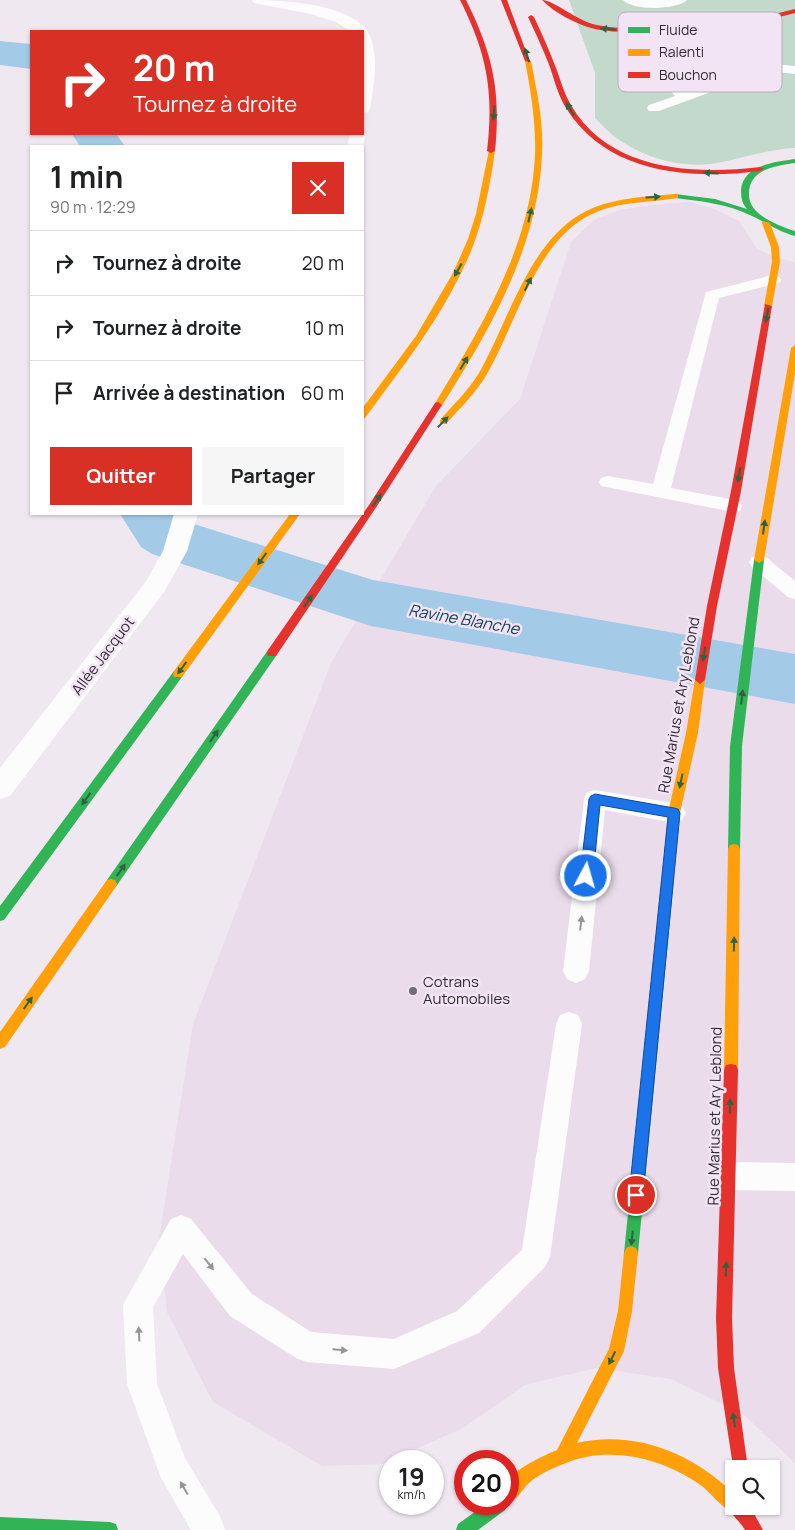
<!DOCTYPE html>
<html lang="fr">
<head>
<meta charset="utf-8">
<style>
  body { margin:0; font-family:Manrope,sans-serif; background:#f6f6f6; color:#202124; height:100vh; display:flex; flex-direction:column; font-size:19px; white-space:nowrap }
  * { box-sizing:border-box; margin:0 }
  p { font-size:16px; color:#757577 }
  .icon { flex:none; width:28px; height:28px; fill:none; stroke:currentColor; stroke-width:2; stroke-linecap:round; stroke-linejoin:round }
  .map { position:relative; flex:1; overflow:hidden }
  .panel { position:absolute; left:30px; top:145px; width:334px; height:370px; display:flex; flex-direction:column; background:#fff; border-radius:0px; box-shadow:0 1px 4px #0004 }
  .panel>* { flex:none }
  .top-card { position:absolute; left:30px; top:30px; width:334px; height:105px; border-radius:0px; box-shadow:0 1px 4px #0004; background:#d93025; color:#fff; overflow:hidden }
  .controls { position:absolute; left:725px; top:1460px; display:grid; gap:10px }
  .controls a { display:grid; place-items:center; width:55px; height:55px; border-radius:0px; background:#fff; box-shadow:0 1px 4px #0004; font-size:25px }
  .speed { position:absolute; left:379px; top:1450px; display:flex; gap:10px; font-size:25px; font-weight:700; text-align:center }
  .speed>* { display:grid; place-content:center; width:65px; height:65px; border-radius:50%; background:#fff; box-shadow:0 1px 4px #0004; line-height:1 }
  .speed small { font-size:12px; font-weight:400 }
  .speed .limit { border:8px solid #d22; background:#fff; color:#111 }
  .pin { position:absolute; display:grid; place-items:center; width:42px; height:42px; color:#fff; margin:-21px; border:2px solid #fff; border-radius:50%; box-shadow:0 1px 5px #0007 }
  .me { position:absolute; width:55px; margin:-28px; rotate:6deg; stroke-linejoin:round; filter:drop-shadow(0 0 4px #0008) }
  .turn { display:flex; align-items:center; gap:18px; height:105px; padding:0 20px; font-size:22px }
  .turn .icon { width:65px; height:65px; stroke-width:2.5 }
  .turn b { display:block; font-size:35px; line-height:42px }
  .round { display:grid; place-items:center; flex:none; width:52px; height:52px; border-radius:0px; background:#f6f6f6 }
  .overview { display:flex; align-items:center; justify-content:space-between; height:85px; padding:0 20px }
  h1 { font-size:30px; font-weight:700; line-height:38px }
  .action { display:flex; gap:10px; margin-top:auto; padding:10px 20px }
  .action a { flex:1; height:58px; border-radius:0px; background:#d93025; color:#fff; font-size:20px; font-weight:700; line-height:58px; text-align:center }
  .action a+a { background:#f6f6f6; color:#202124 }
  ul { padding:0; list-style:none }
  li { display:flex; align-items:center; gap:15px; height:65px; padding:0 20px; border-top:1px solid #e0e0e0 }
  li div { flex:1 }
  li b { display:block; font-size:19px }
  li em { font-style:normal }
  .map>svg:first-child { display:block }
</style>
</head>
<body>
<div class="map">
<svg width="795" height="1530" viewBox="0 0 795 1530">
  <rect width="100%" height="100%" fill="#efe8f0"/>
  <!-- built -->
  <path fill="#eadceb" d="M 689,202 L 712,208 L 739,221 L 757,249 L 774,257 L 795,262 L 795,1463 L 743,1414 L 671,1379 L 596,1368 L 525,1385 L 463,1428 L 382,1464 L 322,1466 L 213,1402 L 167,1312 L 159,1239 L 193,1024 L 331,663 L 436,486 L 520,399 L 571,242 L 594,220 L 619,210 L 650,205 Z"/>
  <!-- green -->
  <path fill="#c3d9cc" d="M 569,0 L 795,0 L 795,148 C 771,149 750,156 727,161 C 690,170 653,162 621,141 C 611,135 603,126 595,118 L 595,73 Z"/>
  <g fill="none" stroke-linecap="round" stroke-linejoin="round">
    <!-- river -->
    <path fill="#a3cbe7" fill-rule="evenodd" d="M 0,41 L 31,44 L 31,69 L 0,65 Z
      M 72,134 L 116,134 L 125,146 L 80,146 Z
      M 120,514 L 181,514 L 194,524 L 373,580 L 795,654 L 795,704 L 371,626 L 152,554 L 141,547 Z"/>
    <!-- lane -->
    <path fill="#fdfcfd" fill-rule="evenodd" d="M 623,0 L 687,0 C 677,10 633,11 623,0 Z
      M 776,26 L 782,30 L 775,64 L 795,66 L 795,74 L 769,71 L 659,111 L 649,111 L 647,108 L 649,105 L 675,96 L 633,51 L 631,48 L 633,45 L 641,45 L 686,92 L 762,65 L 770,30 Z
      M 773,275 L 779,277 L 781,280 L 779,283 L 719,298 L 671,488 L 740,501 L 742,506 L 740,511 L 733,512 L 601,486 L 599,482 L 601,478 L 608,476 L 653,484 L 706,292 Z
      M 759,555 L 766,557 L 795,581 L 795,599 L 788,597 L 752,567 L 749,562 L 752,557 Z
      M 595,790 L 674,803 L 682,806 L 686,813 L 682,820 L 674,823 L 605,810 L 589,971 L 585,979 L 576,983 L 567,979 L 563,971 L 584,799 L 587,792 Z
      M 569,1012 L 578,1015 L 582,1024 L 550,1257 L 545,1267 L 479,1333 L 394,1369 L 307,1362 L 296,1358 L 230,1316 L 183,1254 L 153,1307 L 157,1384 L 185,1458 L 221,1518 L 225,1530 L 191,1530 L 161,1478 L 127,1384 L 123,1305 L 171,1219 L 181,1215 L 191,1219 L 252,1294 L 311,1332 L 394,1339 L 457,1311 L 522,1250 L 556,1024 L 560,1015 Z
      M 729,1162 L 795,1163 L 795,1191 L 729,1190 L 719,1186 L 715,1176 L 719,1166 Z"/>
    <!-- street -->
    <path fill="#fdfcfd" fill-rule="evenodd" d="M 252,0 C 283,0 357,4 370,36 C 379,59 374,84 370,108 L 368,112 L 362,113 L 362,31 L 350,31 L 336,22 L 311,14 L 259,4 L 254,3 Z
      M 362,130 L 366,134 L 362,148 L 347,146 L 350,134 L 362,134 Z
      M 174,514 L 198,514 L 187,551 L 164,592 L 10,796 L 0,799 L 0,768 L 147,580 L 163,551 Z"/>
    <!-- fast -->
    <path fill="#30b455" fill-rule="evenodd" d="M 795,159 L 795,163 C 775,166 748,169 749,195 C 749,201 752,207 757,212 C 767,221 782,227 795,231 L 795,236 C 779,232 767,223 752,216 C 728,204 701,201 675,198 L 671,196 L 675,194 L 715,199 L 747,209 C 742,203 741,198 741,190 C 743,165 775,162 795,159 Z
      M 759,557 L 764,560 L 742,746 L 740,849 L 738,853 L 734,854 L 730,853 L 728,849 L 730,746 L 754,560 Z
      M 272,649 L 277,653 L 276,656 L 115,888 L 111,889 L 107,888 L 105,884 L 107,880 L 268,650 Z
      M 178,670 L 182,671 L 183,674 L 182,677 L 4,920 L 0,921 L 0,906 L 174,671 Z
      M 668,873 L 672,874 L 674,878 L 638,1253 L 636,1258 L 631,1260 L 626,1258 L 624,1253 L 662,878 L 664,874 Z
      M 486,1504 L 507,1504 L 505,1510 L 478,1530 L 456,1530 L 458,1524 Z
      M 0,1517 L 110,1522 L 116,1524 L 118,1530 L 0,1530 Z"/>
    <!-- slow -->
    <path fill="#ff9f0a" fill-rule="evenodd" d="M 528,59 L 531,61 C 537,92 544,123 542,155 C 538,247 489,332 441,407 L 435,407 L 434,405 C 480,329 531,247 535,155 C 536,123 531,92 525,61 Z
      M 489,150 L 495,151 C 490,185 484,219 471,251 C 446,312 404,365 365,418 L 362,419 L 362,409 L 416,336 L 453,273 L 468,239 L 476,214 Z
      M 675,194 L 678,194 L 678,198 C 649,203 619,201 592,214 C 536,240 516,324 487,374 C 476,393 460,408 446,424 L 440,424 L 440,420 C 453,405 468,391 479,373 C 507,324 527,249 576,217 C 604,198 642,197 675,194 Z
      M 763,221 L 770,223 L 779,247 L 780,262 L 772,306 L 768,308 L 764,306 L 772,262 L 771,247 L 762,223 Z
      M 795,345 L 795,373 L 764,560 L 759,563 L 754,560 L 791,348 Z
      M 290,514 L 300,514 L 182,677 L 174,677 L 173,674 L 174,671 Z
      M 700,676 L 705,680 L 698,733 L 680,813 L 674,878 L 672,882 L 668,883 L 664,882 L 662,878 L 668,813 L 686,733 L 695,680 Z
      M 734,844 L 738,845 L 740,849 L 738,1070 L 736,1075 L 731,1076 L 726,1075 L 724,1070 L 728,849 L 730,845 Z
      M 111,879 L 115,880 L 117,884 L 115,888 L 5,1047 L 0,1049 L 0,1032 L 107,880 Z
      M 631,1246 L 636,1248 L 638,1253 L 632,1311 L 624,1351 L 577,1443 C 635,1430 692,1453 734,1494 L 734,1506 L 742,1506 L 740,1511 L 734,1513 C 720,1507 712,1493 699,1484 C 662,1458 609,1445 566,1463 C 553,1468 539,1474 529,1483 C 521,1490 518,1500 508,1503 C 508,1497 506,1488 508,1483 C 513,1469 543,1456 557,1450 L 609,1349 L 618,1311 L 624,1253 L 626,1248 Z"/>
    <!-- jam -->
    <path fill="#e5322d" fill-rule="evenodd" d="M 460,0 L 466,0 C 493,54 501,91 495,151 L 491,153 L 487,151 C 494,91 487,54 460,0 Z
      M 501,0 L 507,0 L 530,62 L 525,61 Z
      M 542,0 C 554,0 578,22 597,25 C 614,29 633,28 650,28 C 700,28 747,21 795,9 L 795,13 C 748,26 701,31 652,32 C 632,32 611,33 591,28 C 574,23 555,13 542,0 Z
      M 531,15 L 534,17 C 541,32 548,47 554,63 C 560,77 563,92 571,105 C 609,171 694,175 760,167 L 764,169 L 760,171 C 690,180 607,174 566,108 C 557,94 554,77 548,62 C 542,47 535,32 528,17 Z
      M 765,304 L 772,306 L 741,491 L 717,606 L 705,680 L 700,684 L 695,680 L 707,606 L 731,491 Z
      M 438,402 L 442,405 L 375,509 L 276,656 L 268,656 L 267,653 L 268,650 L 369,505 L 435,403 Z
      M 731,1064 L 736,1065 L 738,1070 L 732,1318 L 734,1368 L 748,1469 L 734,1469 L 734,1473 L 718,1368 L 716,1318 L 724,1070 L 726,1065 Z
      M 734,1498 L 734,1506 L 747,1506 L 752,1510 L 763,1530 L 745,1530 C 740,1521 731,1515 727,1506 L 729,1500 Z"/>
  </g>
  <!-- one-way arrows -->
  <defs><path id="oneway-solid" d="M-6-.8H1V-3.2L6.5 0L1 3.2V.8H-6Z" transform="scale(1.25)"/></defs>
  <g fill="#30623f">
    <use href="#oneway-solid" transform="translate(608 29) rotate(-174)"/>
    <use href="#oneway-solid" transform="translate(527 55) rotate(-108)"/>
    <use href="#oneway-solid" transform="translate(570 109) rotate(-121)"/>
    <use href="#oneway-solid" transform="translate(494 113) rotate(94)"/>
    <use href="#oneway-solid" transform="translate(711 173) rotate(-177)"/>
    <use href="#oneway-solid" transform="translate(653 197) rotate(-4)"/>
    <use href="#oneway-solid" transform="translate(530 215) rotate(-77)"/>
    <use href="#oneway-solid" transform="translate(458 270) rotate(119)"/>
    <use href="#oneway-solid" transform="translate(528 284) rotate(-64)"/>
    <use href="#oneway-solid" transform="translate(767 315) rotate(100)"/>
    <use href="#oneway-solid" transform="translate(464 363) rotate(-59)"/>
    <use href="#oneway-solid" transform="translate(443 422) rotate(-46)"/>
    <use href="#oneway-solid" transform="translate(739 475) rotate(100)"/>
    <use href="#oneway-solid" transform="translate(377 500) rotate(-56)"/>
    <use href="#oneway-solid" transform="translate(764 527) rotate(-82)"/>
    <use href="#oneway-solid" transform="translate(262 559) rotate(126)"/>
    <use href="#oneway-solid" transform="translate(308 601) rotate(-55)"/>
    <use href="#oneway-solid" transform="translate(704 654) rotate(99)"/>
    <use href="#oneway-solid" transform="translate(182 668) rotate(126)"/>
    <use href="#oneway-solid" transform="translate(742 697) rotate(-83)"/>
    <use href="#oneway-solid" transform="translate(214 736) rotate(-55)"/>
    <use href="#oneway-solid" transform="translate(681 781) rotate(102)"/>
    <use href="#oneway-solid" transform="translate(86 799) rotate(126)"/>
    <use href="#oneway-solid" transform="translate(121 870) rotate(-55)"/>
    <use href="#oneway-solid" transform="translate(734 944) rotate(-89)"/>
    <use href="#oneway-solid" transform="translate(28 1003) rotate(-55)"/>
    <use href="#oneway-solid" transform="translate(730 1106) rotate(-89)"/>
    <use href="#oneway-solid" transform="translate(632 1238) rotate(96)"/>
    <use href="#oneway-solid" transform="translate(726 1269) rotate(-88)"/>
    <use href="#oneway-solid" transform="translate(612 1358) rotate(116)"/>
    <use href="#oneway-solid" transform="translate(734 1420) rotate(-98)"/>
  </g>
  <g fill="#969497">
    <use href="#oneway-solid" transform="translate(581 923) rotate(-83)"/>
    <use href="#oneway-solid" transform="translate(209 1264) rotate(52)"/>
    <use href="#oneway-solid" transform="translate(139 1334) rotate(-93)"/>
    <use href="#oneway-solid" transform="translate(340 1350) rotate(5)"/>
    <use href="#oneway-solid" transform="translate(184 1488) rotate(-120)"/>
  </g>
  <!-- route -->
  <path fill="#1a73e8" stroke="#114b97" d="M 595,794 L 674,808 L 678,809 L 680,813 L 643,1195 L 641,1200 L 636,1203 L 631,1200 L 629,1195 L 668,817 L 600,805 L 593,876 L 591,879 L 586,881 L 582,879 L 580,876 L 589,799 L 591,796 Z"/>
  <!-- markers -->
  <circle fill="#736d74" stroke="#f2e4f4" stroke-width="2" cx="413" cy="991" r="5"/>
  <g text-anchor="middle" stroke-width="5" stroke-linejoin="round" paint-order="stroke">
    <!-- street labels -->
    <g font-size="15" fill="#302b31" stroke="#f2e4f4">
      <text transform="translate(103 656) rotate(-53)" y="5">Allée Jacquot</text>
      <text transform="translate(679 705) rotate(-80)" y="5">Rue Marius et Ary Leblond</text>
      <text transform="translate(715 1116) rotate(-89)" y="5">Rue Marius et Ary Leblond</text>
    </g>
    <!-- poi labels -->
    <g font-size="15" fill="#302b31" stroke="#f2e4f4" text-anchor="start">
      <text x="423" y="987">Cotrans<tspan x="423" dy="17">Automobiles</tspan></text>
    </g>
    <!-- water labels -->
    <g font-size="16" font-style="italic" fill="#12435c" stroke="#f2e4f4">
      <text transform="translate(464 619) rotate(10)" y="6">Ravine Blanche</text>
    </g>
  </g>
  <!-- legend -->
  <rect x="618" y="12" width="164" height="80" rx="8" fill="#f2e4f4" stroke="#b8acba" stroke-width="1"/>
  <rect x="628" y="27" width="22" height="6" fill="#30b455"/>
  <rect x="628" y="49" width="22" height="7" fill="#ff9f0a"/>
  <rect x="628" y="72" width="22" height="6" fill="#e5322d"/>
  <g font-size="14" fill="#302b31">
    <text x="659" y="35">Fluide</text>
    <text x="659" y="57">Ralenti</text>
    <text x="659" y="80">Bouchon</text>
  </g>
</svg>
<div class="controls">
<a><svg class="icon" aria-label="search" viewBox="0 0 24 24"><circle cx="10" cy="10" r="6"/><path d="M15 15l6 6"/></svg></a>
</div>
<div class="speed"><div>19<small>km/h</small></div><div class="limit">20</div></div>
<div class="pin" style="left:636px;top:1195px;background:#d93025"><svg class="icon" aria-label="arrive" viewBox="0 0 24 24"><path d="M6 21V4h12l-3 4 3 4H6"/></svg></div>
<svg class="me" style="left:586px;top:876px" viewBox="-20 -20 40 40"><circle r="17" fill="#1a73e8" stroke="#fff" stroke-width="3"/><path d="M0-11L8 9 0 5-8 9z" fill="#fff"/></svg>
<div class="top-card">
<div class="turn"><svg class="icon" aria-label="right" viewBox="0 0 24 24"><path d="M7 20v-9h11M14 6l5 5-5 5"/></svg><div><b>20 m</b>Tournez à droite</div></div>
</div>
<section class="panel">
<div class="overview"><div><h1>1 min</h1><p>90 m · 12:29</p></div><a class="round" style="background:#d93025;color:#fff"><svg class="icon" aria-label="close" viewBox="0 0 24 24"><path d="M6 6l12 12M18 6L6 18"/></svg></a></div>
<ul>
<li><svg class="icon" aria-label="right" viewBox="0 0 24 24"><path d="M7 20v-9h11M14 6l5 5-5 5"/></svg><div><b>Tournez à droite</b></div><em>20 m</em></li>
<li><svg class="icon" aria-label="right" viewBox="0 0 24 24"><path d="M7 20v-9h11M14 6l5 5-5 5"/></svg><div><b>Tournez à droite</b></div><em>10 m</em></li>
<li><svg class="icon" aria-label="arrive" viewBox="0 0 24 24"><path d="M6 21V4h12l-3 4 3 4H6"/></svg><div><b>Arrivée à destination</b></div><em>60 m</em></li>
</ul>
<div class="action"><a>Quitter</a><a>Partager</a></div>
</section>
</div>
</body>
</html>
